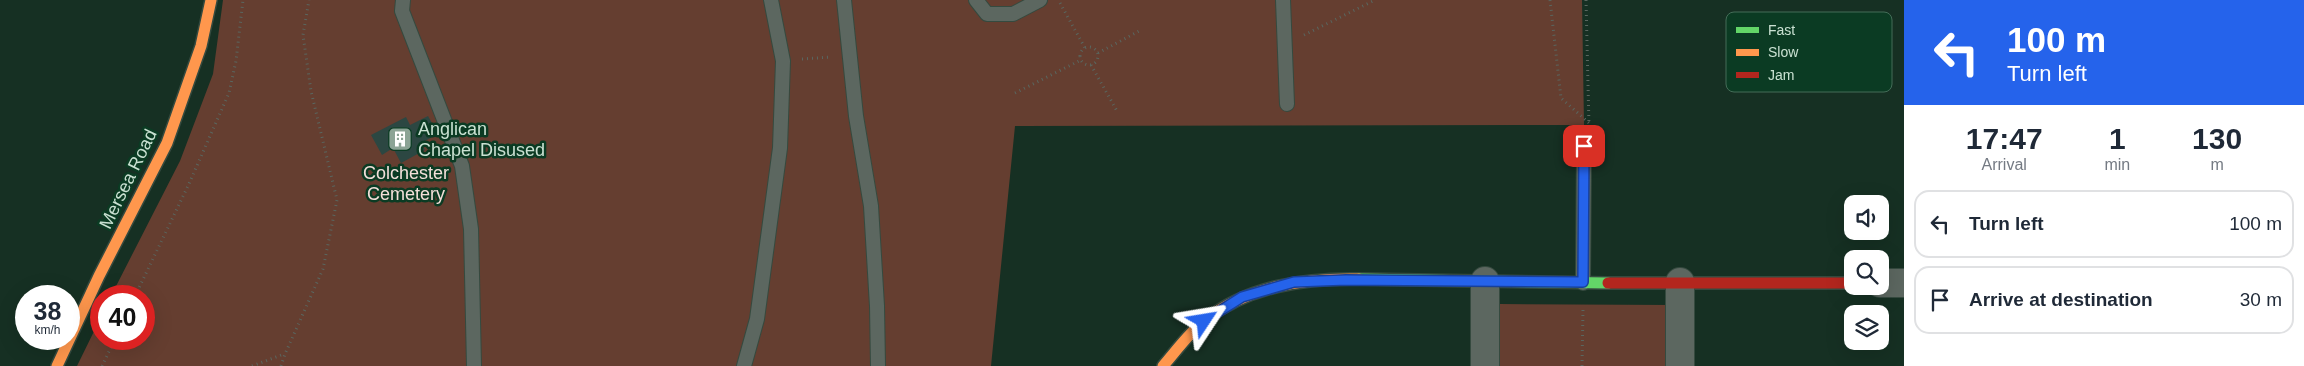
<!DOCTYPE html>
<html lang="en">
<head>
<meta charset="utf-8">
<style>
  body { margin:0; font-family:Helvetica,sans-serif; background:#f2f2f3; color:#1f2937; height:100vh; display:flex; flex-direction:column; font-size:19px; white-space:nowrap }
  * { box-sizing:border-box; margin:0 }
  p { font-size:16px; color:#747a83 }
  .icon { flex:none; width:28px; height:28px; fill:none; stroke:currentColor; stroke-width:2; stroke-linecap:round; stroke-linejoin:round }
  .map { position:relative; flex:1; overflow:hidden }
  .panel { display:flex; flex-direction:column; background:#fff; width:400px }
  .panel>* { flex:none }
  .banner { background:#2563eb; color:#fff; overflow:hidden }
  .tools { position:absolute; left:1844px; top:195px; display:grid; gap:10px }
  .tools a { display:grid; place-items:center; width:45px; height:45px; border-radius:10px; background:#fff; box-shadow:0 5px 20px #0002; font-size:25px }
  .speed { position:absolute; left:15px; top:285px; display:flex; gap:10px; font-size:25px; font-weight:700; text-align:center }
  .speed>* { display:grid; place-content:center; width:65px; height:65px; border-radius:50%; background:#fff; box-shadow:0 5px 20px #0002; line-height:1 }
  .speed small { font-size:12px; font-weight:400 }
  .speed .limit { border:8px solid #d22; background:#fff; color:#111 }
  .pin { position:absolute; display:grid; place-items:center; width:42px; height:42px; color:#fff; margin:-21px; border-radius:10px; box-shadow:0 2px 8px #0006 }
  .me { position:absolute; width:55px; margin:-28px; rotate:57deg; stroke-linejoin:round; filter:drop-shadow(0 0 4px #0008) }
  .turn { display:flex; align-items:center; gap:18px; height:105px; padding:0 20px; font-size:22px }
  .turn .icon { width:65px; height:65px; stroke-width:2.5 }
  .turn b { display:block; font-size:35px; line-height:42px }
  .eta { display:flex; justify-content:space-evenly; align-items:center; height:85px; text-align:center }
  .eta b { font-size:30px; font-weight:800; line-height:35px }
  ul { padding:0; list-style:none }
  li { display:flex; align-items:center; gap:15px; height:68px; margin:0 10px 8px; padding:0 10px; border:2px solid #e0e1e3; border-radius:15px }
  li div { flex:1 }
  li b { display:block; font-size:19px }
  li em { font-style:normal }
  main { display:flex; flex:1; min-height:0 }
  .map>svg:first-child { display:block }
</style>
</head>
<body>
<main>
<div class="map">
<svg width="1904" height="366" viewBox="0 0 1904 366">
  <rect width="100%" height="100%" fill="#163023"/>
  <!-- green -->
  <path fill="#653e30" d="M 223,0 L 1582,0 L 1584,125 L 1015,126 L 991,366 L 77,366 L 101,317 L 101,339 L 144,339 L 144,296 L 111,296 L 180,161 L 213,74 Z
    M 1499,304 L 1673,305 L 1674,366 L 1492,366 L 1490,308 Z"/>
  <!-- building -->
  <path fill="#2c4742" d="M 428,116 L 438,134 L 421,143 L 425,150 L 401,163 L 393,148 L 382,155 L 371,135 L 406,117 L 410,125 Z"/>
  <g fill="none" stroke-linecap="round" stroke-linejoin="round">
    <!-- lane casing -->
    <g stroke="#354a3f" stroke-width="16">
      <path id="lane" d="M 403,0 L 402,11 L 462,166 L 471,229 L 474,366
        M 844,0 L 856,116 L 871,206 L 877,306 L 878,366
        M 976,0 L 987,14 L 1013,14 L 1040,0
        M 1283,0 L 1287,104
        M 1583,283 L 1584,145
        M 744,366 L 757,319 L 780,148 L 783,61 L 771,0"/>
    </g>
    <!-- street casing -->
    <g stroke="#354a3f" stroke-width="30">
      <path id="street" d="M 1485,281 L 1485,366
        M 1880,283 L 1904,283
        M 1680,366 L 1680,282"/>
    </g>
    <!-- fast casing -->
    <g stroke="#354a3f" stroke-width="14">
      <path id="fast" d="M 1359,279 L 1608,283"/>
    </g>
    <!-- slow casing -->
    <g stroke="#354a3f" stroke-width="14">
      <path id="slow" d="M 57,366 L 99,276 L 167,143 L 201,46 L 211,0
        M 1163,366 C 1176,351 1189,333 1205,320 C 1249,286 1304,278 1359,279"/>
    </g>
    <!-- jam casing -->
    <g stroke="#354a3f" stroke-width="14">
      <path id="jam" d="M 1608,283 L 1852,283"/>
    </g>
    <!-- path -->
    <path stroke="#5a665f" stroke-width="3" stroke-dasharray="1 4" stroke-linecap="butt" d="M 1550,0 L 1561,98 L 1589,123
      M 1586,0 L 1589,126
      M 1060,3 L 1085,48
      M 1304,35 L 1375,0
      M1080 56a9 9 0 1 1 18 0a9 9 0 1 1-18 0Z
      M 1098,53 L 1141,30
      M 802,59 L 831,57
      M 1091,65 L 1117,111
      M 1015,93 L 1081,60
      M 135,296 L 188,186 L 229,93 L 236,61 L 243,0
      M 102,366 L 115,339
      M 252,366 L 284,354
      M 281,366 L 285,354 L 323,269 L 337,200 L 311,91 L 303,35 L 309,0
      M 1582,366 L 1583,309"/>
    <!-- lane -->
    <use href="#lane" stroke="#5c6760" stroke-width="14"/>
    <!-- street -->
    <use href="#street" stroke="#5c6760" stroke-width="28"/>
    <!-- fast -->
    <use href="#fast" stroke="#63d668" stroke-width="11"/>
    <!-- slow -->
    <use href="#slow" stroke="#ff974d" stroke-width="11"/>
    <!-- jam -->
    <use href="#jam" stroke="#b3261e" stroke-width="11"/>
  </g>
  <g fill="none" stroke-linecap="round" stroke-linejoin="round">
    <!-- route casing -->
    <g stroke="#184099" stroke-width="12">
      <path id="route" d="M 1204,321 L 1242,297 L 1294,282 L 1346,280 L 1583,282 L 1584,146"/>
    </g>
    <!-- route -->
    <use href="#route" stroke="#2563eb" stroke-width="9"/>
  </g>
  <!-- icons -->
  <defs>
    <g id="building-square" transform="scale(1.25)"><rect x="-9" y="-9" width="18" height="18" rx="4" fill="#8ba395" stroke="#0b3b23"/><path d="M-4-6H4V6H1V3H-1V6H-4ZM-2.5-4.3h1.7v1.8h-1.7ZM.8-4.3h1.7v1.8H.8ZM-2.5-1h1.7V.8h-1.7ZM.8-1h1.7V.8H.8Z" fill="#fff"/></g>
  </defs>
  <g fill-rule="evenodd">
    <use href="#building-square" x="400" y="139"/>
  </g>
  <g text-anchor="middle" stroke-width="5" stroke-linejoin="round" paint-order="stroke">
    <!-- poi labels -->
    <g font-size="18" fill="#cae1d2" stroke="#0b3b23" text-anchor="start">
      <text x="418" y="135">Anglican<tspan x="418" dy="21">Chapel Disused</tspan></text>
    </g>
    <!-- park labels -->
    <g font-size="18" fill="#f3dfd9" stroke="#0b3b23">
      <text x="406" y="179">Colchester<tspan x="406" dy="21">Cemetery</tspan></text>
    </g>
    <!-- street labels -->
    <g font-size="18" fill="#cae1d2" stroke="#0b3b23">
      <text transform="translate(128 179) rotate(-64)" y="6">Mersea Road</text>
    </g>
  </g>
  <!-- legend -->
  <rect x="1726" y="12" width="166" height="80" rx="8" fill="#0b3b23" stroke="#446d58" stroke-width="1"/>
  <rect x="1736" y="27" width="23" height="6" fill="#63d668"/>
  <rect x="1736" y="49" width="23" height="7" fill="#ff974d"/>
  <rect x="1736" y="72" width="23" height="6" fill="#b3261e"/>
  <g font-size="14" fill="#cae1d2">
    <text x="1768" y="35">Fast</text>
    <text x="1768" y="57">Slow</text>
    <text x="1768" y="80">Jam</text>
  </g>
</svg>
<div class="tools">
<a><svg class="icon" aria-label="sound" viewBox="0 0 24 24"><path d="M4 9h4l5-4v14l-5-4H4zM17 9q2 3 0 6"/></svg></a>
<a><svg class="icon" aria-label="search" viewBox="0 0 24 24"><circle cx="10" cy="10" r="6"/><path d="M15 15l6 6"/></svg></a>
<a><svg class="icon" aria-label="layers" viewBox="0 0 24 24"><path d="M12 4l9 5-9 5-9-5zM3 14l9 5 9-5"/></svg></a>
</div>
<div class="speed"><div>38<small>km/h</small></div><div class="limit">40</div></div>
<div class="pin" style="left:1584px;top:146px;background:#d93025"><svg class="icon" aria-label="arrive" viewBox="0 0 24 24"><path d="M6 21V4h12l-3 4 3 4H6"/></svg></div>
<svg class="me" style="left:1204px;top:321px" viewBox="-20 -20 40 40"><path d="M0-17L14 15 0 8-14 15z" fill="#2563eb" stroke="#fff" stroke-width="4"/></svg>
</div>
<section class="panel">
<div class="banner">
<div class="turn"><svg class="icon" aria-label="left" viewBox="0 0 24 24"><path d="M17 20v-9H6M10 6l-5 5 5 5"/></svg><div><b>100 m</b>Turn left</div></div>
</div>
<div class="eta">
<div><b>17:47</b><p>Arrival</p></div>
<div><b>1</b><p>min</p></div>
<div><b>130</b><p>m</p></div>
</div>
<ul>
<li><svg class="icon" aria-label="left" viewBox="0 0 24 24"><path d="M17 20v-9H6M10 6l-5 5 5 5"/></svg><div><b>Turn left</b></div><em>100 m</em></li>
<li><svg class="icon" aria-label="arrive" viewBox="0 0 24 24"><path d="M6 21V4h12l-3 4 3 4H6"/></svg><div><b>Arrive at destination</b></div><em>30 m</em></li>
</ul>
</section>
</main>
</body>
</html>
